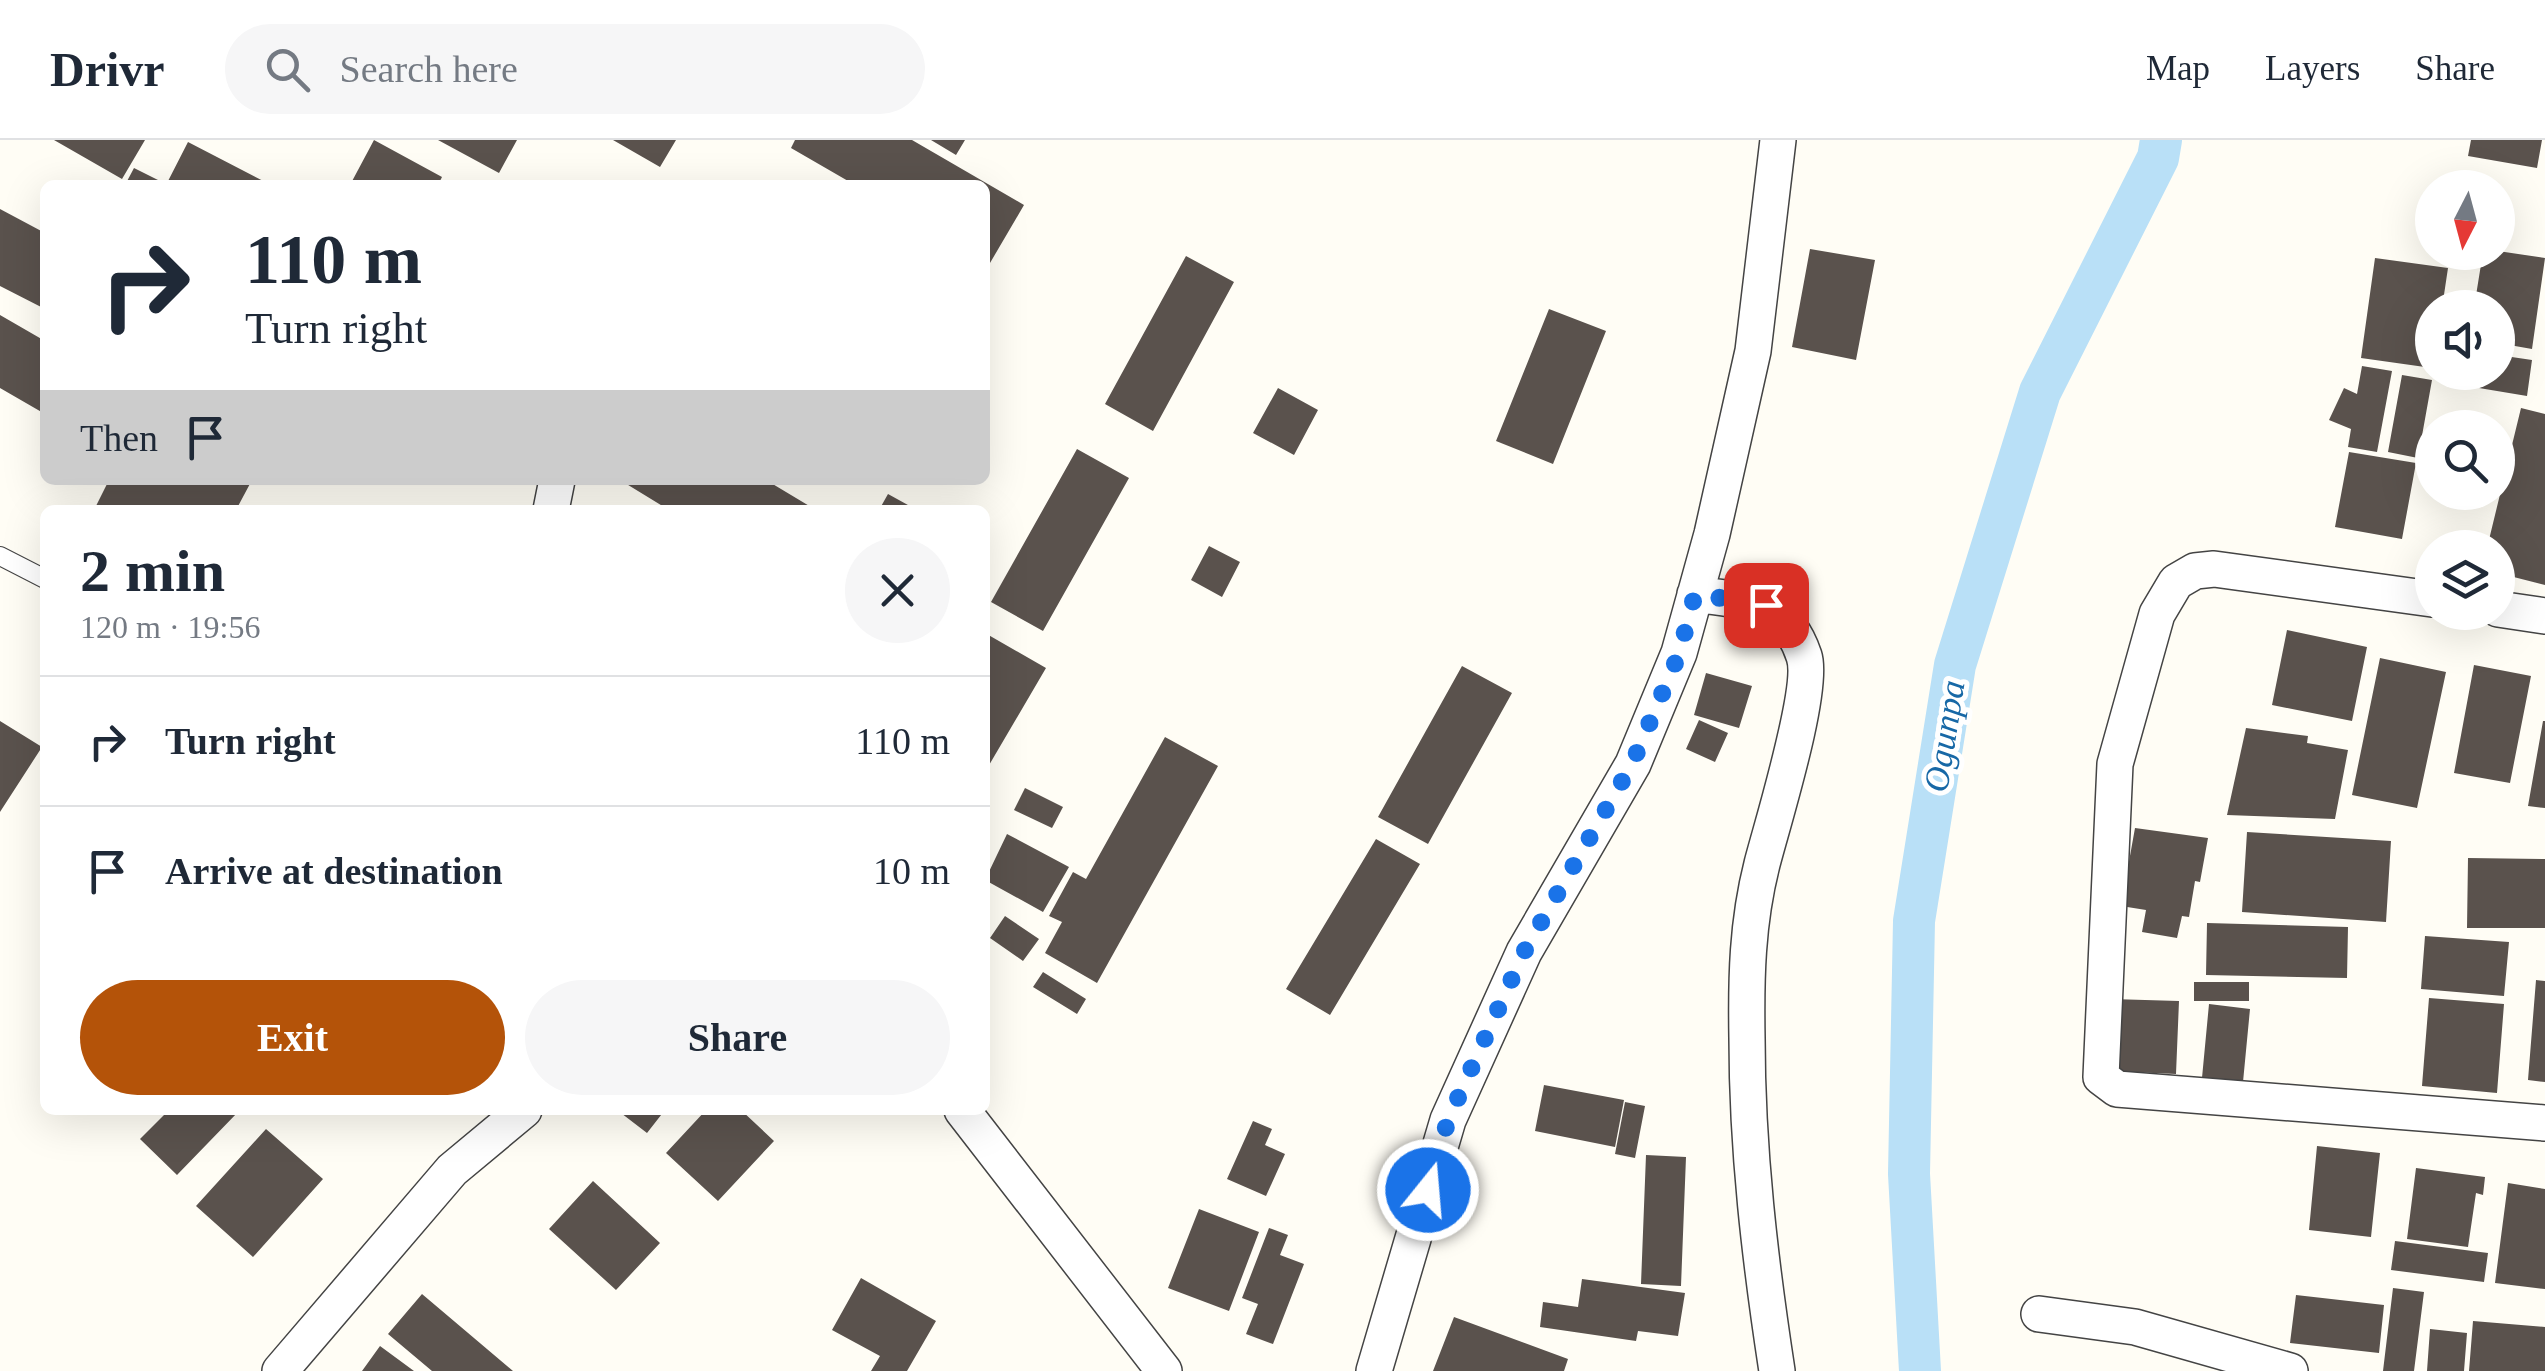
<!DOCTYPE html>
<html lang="en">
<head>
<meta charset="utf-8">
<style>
  body { margin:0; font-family:"Times New Roman",serif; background:#f6f6f7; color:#1f2937; height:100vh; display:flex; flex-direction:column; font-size:38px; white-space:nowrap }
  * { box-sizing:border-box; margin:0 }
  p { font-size:32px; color:#747a83 }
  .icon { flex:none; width:55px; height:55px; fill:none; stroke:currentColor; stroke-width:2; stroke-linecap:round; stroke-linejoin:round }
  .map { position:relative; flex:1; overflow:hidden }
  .panel { position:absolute; left:40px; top:365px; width:950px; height:610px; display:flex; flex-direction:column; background:#fff; border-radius:15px; box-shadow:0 10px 40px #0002 }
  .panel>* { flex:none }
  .guide { position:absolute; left:40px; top:40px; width:950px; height:305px; border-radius:15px; box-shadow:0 10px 40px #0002; background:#fff; color:#1f2937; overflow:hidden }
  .needle { width:65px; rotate:186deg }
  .tools { position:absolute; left:2415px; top:30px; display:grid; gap:20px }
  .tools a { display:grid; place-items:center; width:100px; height:100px; border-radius:50%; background:#fff; box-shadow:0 10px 40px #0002; font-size:50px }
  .pin { position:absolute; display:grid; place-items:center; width:85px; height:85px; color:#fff; margin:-42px; border-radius:20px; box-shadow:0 5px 15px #0006 }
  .me { position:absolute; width:110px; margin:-55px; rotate:17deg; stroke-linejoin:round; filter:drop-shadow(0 0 8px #0008) }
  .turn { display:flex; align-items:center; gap:35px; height:210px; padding:0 40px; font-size:45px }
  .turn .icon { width:130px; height:130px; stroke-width:2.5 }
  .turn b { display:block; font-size:70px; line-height:85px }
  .then { display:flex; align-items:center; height:95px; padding:0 40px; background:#0003; gap:20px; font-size:38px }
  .round { display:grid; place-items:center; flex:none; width:105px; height:105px; border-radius:52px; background:#f6f6f7 }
  .headline { display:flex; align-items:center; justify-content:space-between; height:170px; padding:0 40px }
  h1 { font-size:60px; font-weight:700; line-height:75px }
  .cta { display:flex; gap:20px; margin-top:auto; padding:20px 40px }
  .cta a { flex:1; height:115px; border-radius:60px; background:#b45309; color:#fff; font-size:40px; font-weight:700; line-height:115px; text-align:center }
  .cta a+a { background:#f6f6f7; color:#1f2937 }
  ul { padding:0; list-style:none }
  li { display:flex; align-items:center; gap:30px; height:130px; padding:0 40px; border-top:2px solid #e0e1e3 }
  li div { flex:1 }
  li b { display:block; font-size:38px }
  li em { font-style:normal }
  header { display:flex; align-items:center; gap:60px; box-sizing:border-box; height:140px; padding:0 50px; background:#fff; border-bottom:2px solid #e0e1e3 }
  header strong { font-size:48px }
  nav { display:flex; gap:55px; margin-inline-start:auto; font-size:35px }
  .search { width:700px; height:90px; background:#f6f6f7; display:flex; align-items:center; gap:25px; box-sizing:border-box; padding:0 35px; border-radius:55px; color:#747a83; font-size:38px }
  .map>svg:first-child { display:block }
</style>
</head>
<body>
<header>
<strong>Drivr</strong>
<div class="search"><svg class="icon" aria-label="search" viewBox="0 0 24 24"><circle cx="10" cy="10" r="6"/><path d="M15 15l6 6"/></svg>Search here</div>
<nav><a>Map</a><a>Layers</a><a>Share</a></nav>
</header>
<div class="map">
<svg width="2545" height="1231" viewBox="0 0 2545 1231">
  <rect width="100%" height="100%" fill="#fffdf5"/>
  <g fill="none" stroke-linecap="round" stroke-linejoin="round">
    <!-- canal -->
    <path stroke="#b9e0f7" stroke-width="42" d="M 1920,1231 L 1909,1034 L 1914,781 L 1955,525 L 2040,252 L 2158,18 L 2161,0"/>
  </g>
  <!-- building -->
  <path fill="#5a524d" d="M 54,0 L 145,0 L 122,39 Z
    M 374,0 L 442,37 L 438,45 L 350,45 Z
    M 438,0 L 517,0 L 499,33 Z
    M 613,0 L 676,0 L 660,27 Z
    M 795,0 L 912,0 L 1024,65 L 990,123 L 985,120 L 985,45 L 855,45 L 791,8 Z
    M 931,0 L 965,0 L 956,15 Z
    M 2471,0 L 2542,0 L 2537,28 L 2468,16 Z
    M 188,2 L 271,45 L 166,45 Z
    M 134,28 L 160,41 L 159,45 L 125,45 Z
    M 0,69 L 45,93 L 45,169 L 0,146 Z
    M 1810,109 L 1875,120 L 1856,220 L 1792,207 Z
    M 2498,111 L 2545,118 L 2532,209 L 2498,203 L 2498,168 L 2474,168 L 2483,112 Z
    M 1186,116 L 1234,142 L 1153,291 L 1105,264 Z
    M 2375,118 L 2448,128 L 2442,168 L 2432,168 L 2432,228 L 2361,218 Z
    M 1549,169 L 1606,191 L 1553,324 L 1496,301 Z
    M 0,175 L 45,201 L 45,274 L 0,248 Z
    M 2498,215 L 2532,220 L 2527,256 L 2449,243 L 2451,232 L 2498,232 Z
    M 2362,226 L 2392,231 L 2377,312 L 2348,307 L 2351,289 L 2329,280 L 2344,248 L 2357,254 Z
    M 2402,235 L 2432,240 L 2418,318 L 2388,312 Z
    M 1278,248 L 1318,270 L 1294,315 L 1253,293 Z
    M 2521,268 L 2545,274 L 2545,445 L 2498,433 L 2498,408 L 2487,408 Z
    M 1077,309 L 1129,338 L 1043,491 L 991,462 Z
    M 2349,312 L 2416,323 L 2402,399 L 2335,387 Z
    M 109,340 L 252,340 L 236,370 L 105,370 L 96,366 Z
    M 620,340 L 766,340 L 816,370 L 669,370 Z
    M 888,354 L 917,370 L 879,370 Z
    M 1209,406 L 1240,422 L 1222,457 L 1191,440 Z
    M 2287,490 L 2367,507 L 2352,581 L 2272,565 Z
    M 985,493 L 1046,528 L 985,632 Z
    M 2380,518 L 2446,532 L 2417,668 L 2352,655 Z
    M 2474,525 L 2531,536 L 2510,643 L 2454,633 Z
    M 1462,526 L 1512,553 L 1428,704 L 1378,677 Z
    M 1706,533 L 1752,546 L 1739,588 L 1694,575 Z
    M 1699,580 L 1728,593 L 1715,622 L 1686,609 Z
    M 0,581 L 42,607 L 0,672 Z
    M 2543,581 L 2545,581 L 2545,668 L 2528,666 Z
    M 2246,588 L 2308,596 L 2307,603 L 2348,610 L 2335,679 L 2227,675 Z
    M 1165,597 L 1218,626 L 1097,843 L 1045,813 L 1062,782 L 1049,776 L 1073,732 L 1086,739 Z
    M 1025,648 L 1063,667 L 1052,688 L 1014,670 Z
    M 2135,688 L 2208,698 L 2200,742 L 2195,741 L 2189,777 L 2182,776 L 2177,798 L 2142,792 L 2146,770 L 2121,766 Z
    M 2247,692 L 2391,701 L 2386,782 L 2242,772 Z
    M 1007,694 L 1069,727 L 1043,772 L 985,740 Z
    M 1376,699 L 1420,724 L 1330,875 L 1286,849 Z
    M 2468,718 L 2545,719 L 2545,788 L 2467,788 Z
    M 1005,776 L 1039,799 L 1023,821 L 990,798 Z
    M 2207,783 L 2348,787 L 2347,838 L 2206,835 Z
    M 2425,796 L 2509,802 L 2504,856 L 2421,849 Z
    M 1043,832 L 1086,859 L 1077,874 L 1033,847 Z
    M 2536,840 L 2545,841 L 2545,942 L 2528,940 Z
    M 2194,842 L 2249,842 L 2249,861 L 2194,861 Z
    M 2429,858 L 2504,864 L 2497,953 L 2422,946 Z
    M 2111,859 L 2179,861 L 2176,934 L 2109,931 Z
    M 2209,864 L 2250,869 L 2243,942 L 2202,938 Z
    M 1544,945 L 1624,960 L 1615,1007 L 1535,991 Z
    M 1625,962 L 1645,966 L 1635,1018 L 1615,1014 Z
    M 169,970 L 236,970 L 238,972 L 177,1035 L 140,999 Z
    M 617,970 L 665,970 L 647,993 Z
    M 706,970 L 741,970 L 774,1001 L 718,1061 L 666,1013 Z
    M 1253,981 L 1272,989 L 1265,1005 L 1285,1014 L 1266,1056 L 1227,1039 Z
    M 266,989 L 323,1039 L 253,1117 L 196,1066 Z
    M 2317,1006 L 2380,1013 L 2371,1097 L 2309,1090 Z
    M 1646,1015 L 1686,1017 L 1681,1146 L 1641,1144 Z
    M 2416,1028 L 2485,1037 L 2483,1055 L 2476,1053 L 2468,1107 L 2407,1099 Z
    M 593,1041 L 660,1103 L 616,1150 L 549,1089 Z
    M 2508,1043 L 2545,1049 L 2545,1149 L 2495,1143 Z
    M 1199,1069 L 1259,1092 L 1229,1171 L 1168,1148 Z
    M 1269,1088 L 1288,1095 L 1280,1115 L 1304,1124 L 1273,1204 L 1246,1194 L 1258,1164 L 1242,1158 Z
    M 2395,1101 L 2488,1113 L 2484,1142 L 2391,1130 Z
    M 861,1138 L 936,1181 L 907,1231 L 871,1231 L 880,1216 L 832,1190 Z
    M 1582,1139 L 1685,1153 L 1678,1196 L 1638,1191 L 1636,1201 L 1540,1187 L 1543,1162 L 1578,1167 Z
    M 2393,1148 L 2424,1152 L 2414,1231 L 2383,1231 Z
    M 422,1154 L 513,1231 L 432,1231 L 388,1194 Z
    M 2296,1155 L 2384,1165 L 2379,1213 L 2290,1203 Z
    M 1454,1177 L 1568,1219 L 1564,1231 L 1433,1231 Z
    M 2473,1181 L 2545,1187 L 2545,1231 L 2469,1231 Z
    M 2430,1189 L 2467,1193 L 2464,1231 L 2427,1231 Z
    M 380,1206 L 414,1231 L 362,1231 Z"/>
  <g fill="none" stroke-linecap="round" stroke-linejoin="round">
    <!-- lane casing -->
    <g stroke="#444" stroke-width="20">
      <path id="lane" d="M 0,416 L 45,439"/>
    </g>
    <!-- street casing -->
    <g stroke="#444" stroke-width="38">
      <path id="street" d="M 551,370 L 557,340
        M 1695,454 C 1747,462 1785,459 1804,516 C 1815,548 1772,685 1762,724 C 1747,783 1746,838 1747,898 C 1747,1010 1760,1120 1777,1231
        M 2432,459 L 2214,429 L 2195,431 L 2176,442 L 2157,474 L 2115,624 L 2101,937 L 2117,949 L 2545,983
        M 2498,469 L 2545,476
        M 962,970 L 1164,1231
        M 2039,1174 L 2135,1187 L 2290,1231
        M 280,1231 L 452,1030 L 524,970
        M 1374,1231 L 1448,980 L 1524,812 L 1633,624 L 1679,513 L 1712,394 L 1753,211 L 1778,0"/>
    </g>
    <!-- lane -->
    <use href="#lane" stroke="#fff" stroke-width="18"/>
    <!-- street -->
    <use href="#street" stroke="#fff" stroke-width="35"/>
  </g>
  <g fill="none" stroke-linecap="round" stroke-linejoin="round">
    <!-- route -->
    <path stroke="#1a73e8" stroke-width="18" stroke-dasharray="0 32.4" d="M 1428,1050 L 1448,980 L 1524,812 L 1632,624 L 1679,514 L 1695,454 L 1766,465"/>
  </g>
  <g text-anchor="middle" stroke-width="10" stroke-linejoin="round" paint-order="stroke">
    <!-- water labels -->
    <g font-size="35" font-style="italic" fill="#1768a6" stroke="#fff">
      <text transform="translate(1944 596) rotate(-81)" y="12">Ogunpa</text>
    </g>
  </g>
</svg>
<div class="tools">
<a><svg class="needle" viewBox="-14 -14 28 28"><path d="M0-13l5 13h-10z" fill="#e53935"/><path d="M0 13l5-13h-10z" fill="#747a83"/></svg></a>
<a><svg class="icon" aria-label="sound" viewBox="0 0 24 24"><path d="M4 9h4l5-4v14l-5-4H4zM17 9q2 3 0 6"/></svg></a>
<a><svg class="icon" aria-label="search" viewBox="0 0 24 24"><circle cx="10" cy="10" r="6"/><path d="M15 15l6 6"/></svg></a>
<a><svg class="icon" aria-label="layers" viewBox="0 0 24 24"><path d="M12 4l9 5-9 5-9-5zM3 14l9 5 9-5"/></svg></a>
</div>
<div class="pin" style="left:1766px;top:465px;background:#d93025"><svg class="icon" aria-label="arrive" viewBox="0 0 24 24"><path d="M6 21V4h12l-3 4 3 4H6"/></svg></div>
<svg class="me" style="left:1428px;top:1050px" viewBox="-20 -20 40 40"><circle r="17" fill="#1a73e8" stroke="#fff" stroke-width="3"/><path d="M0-11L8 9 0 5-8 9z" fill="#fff"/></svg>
<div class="guide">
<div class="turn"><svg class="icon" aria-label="right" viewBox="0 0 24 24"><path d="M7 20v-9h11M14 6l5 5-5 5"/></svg><div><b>110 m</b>Turn right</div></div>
<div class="then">Then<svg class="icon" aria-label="arrive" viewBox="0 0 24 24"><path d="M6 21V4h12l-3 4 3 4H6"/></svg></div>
</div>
<section class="panel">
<div class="headline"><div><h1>2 min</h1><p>120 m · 19:56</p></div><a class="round"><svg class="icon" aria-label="close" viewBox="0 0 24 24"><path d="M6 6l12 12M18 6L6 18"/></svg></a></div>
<ul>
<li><svg class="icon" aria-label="right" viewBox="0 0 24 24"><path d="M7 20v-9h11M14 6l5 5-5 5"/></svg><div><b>Turn right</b></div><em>110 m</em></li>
<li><svg class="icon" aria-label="arrive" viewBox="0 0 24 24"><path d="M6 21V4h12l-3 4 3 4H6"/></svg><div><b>Arrive at destination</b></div><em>10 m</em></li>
</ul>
<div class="cta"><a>Exit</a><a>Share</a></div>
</section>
</div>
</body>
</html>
